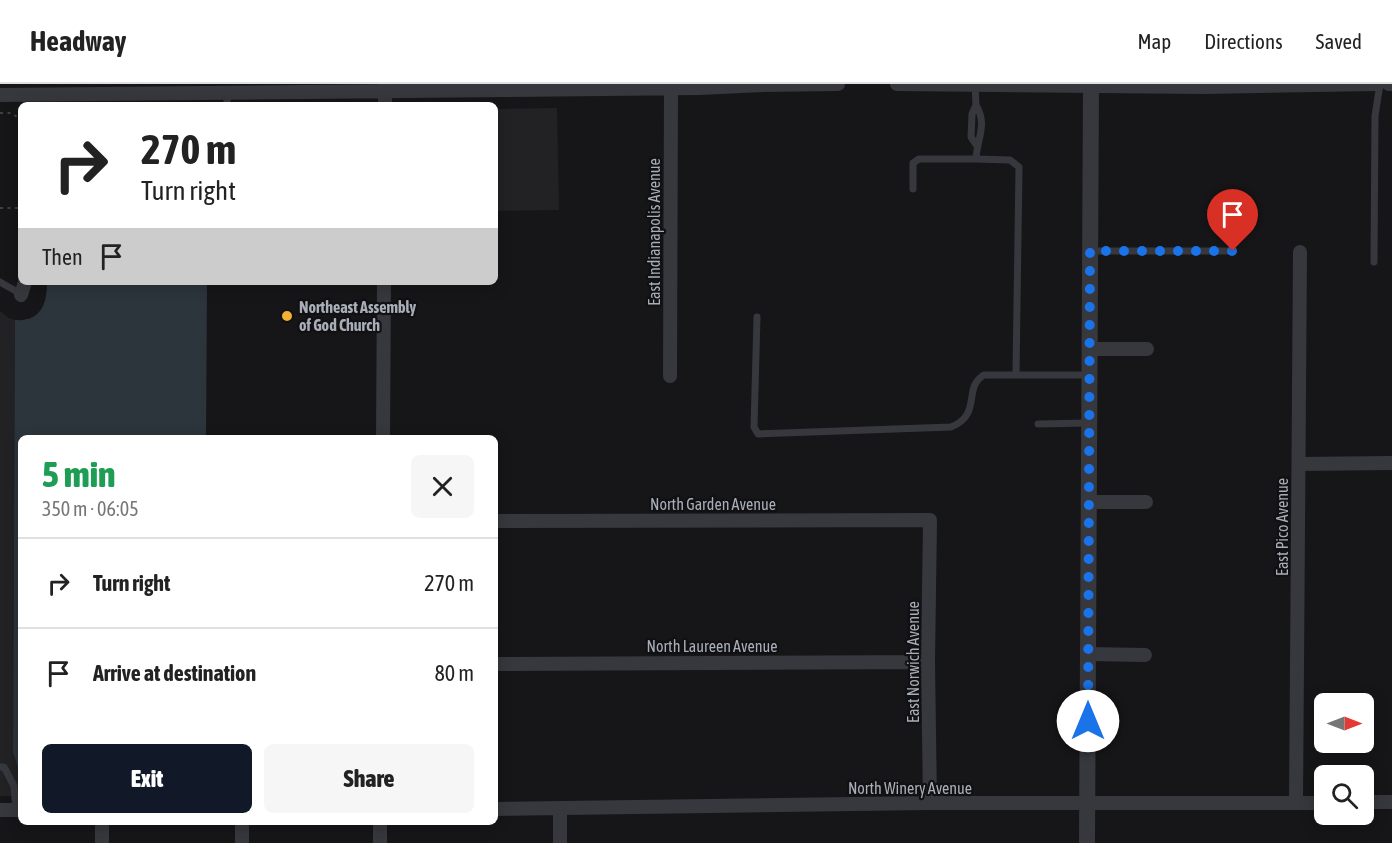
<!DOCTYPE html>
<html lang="en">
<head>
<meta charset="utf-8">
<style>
  body { margin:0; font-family:"Asap Condensed",sans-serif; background:#f6f6f6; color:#222; height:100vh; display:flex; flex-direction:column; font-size:22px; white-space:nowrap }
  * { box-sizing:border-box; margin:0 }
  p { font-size:20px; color:#767676 }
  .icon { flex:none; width:33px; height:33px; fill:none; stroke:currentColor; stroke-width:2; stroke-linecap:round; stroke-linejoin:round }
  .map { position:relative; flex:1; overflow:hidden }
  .panel { position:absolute; left:18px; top:351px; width:480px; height:390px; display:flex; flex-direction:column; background:#fff; border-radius:9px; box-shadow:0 3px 15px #0003 }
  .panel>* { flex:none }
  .guide { position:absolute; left:18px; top:18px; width:480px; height:183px; border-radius:9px; box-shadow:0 3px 15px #0003; background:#fff; color:#222; overflow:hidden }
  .needle { width:39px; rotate:90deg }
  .controls { position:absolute; left:1314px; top:609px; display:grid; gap:12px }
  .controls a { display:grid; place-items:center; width:60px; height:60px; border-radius:9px; background:#fff; box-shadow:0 3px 15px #0003; font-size:30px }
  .pin { position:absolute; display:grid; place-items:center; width:51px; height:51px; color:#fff; margin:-62px -26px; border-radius:50% 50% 50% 0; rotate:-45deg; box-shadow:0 0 6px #0007 }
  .pin .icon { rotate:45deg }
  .me { position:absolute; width:66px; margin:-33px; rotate:0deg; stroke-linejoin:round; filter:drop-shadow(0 0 4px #0008) }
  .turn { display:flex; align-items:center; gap:21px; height:126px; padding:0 24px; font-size:27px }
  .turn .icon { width:78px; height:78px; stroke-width:2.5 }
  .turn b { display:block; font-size:42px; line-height:51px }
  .then { display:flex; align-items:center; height:57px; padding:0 24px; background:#0003; gap:12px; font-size:22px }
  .round { display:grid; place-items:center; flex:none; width:63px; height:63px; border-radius:9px; background:#f6f6f6 }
  .overview { display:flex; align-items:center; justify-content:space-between; height:102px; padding:0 24px }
  h1 { font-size:36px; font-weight:800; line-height:45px; color:#1e9e55 }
  .cta { display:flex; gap:12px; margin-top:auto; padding:12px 24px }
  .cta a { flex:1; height:69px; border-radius:9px; background:#111827; color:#fff; font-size:24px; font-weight:800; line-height:69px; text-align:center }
  .cta a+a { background:#f6f6f6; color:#222 }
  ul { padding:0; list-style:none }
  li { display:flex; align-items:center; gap:18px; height:90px; padding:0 24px; border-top:2px solid #e0e0e0 }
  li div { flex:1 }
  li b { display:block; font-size:22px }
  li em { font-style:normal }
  header { display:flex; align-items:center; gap:36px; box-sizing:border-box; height:84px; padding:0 30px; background:#fff; border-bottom:2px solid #e0e0e0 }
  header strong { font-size:28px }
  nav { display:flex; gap:33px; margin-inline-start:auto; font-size:21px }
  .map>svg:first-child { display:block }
</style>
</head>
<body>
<header>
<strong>Headway</strong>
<nav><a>Map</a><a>Directions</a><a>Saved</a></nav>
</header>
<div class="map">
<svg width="1392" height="759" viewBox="0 0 1392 759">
  <rect width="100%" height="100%" fill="#161618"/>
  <!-- built -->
  <path fill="#222225" d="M 557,24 L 559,126 L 495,127 L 495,25 Z
    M 0,227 L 9,234 L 15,236 L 13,669 L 21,692 L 21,712 L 0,712 Z"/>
  <!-- water -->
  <path fill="#2c353c" d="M 47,198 L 207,198 L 206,354 L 21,354 L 21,692 L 13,669 L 15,236 C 41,238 47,220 47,198 Z"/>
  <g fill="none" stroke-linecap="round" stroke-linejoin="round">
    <!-- path -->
    <path stroke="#3d3f44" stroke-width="2" stroke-dasharray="3 4.5" stroke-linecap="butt" d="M 0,29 L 12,29 L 18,34
      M 0,124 L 18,124"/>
    <!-- service -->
    <path stroke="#37383d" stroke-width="7" d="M 975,1 L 976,21 L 972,30 L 971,53 L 977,62
      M 227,9 L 227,21
      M 976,21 C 988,41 977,54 976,75 L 1010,76 L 1019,83 L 1016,290
      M 913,105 L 913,79 L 919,75 L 976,75
      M 1090,167 L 1233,167
      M 1374,178 L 1375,32 L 1380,0
      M 0,198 L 21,210
      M 757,233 L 754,343 L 758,350 L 951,343 C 983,330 962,304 984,291 L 1090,291
      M 1038,340 L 1089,339
      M 0,683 L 4,683 L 14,702 L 16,726"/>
    <!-- minor -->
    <path stroke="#37383d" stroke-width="14" d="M 897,0 L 1204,3 L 1378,0
      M 1389,0 L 1392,0
      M 0,11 L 699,4 L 763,1 L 838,0
      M 385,21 L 385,0
      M 21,211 L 25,198
      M 1090,265 L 1147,265
      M 670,292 L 671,5
      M 383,354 L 384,198
      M 1299,380 L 1392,379
      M 1089,418 L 1146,418
      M 495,437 L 930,436 L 928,578 L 930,719
      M 1088,570 L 1145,571
      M 495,580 L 928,578
      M 1364,718 L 1392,718
      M 1296,719 L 1300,168
      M 560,724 L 560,759
      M 495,725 L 930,719 L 1324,719
      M 0,726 L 21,726
      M 102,738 L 102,759
      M 242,759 L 242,738
      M 380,759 L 380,738"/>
    <!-- tertiary -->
    <path stroke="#37383d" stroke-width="16" d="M 1087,759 L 1091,0"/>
  </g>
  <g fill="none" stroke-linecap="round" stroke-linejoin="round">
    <!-- route -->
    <path stroke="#1a73e8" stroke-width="10" stroke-dasharray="0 18" d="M 1088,637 L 1090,167 L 1233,167"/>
  </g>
  <!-- markers -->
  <circle fill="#f2b134" stroke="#111113" stroke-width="2" cx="287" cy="232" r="6"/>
  <g text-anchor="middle" stroke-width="4.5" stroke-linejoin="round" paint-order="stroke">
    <!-- street labels -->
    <g font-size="16" fill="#a8adb8" stroke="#111113">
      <text transform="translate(654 148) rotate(-90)" y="6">East Indianapolis Avenue</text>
      <text x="713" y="426">North Garden Avenue</text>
      <text transform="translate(1282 443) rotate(-90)" y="6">East Pico Avenue</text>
      <text x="712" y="568">North Laureen Avenue</text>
      <text transform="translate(913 578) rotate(-90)" y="6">East Norwich Avenue</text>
      <text x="910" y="710">North Winery Avenue</text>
    </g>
    <!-- poi labels -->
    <g font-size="16" font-weight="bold" fill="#a8adb8" stroke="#111113" text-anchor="start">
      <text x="299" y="229">Northeast Assembly<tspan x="299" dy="18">of God Church</tspan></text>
    </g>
  </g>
</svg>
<div class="controls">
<a><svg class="needle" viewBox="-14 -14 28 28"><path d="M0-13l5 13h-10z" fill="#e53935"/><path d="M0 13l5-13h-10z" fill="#767676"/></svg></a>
<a><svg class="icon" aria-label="search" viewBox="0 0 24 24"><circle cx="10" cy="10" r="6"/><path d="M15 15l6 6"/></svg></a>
</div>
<div class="pin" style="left:1233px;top:167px;background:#d93025"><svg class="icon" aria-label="arrive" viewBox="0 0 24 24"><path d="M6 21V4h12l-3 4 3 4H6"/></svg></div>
<svg class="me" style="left:1088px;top:637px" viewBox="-20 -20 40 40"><circle r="19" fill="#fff"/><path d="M0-13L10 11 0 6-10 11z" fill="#1a73e8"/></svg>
<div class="guide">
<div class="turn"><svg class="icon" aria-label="right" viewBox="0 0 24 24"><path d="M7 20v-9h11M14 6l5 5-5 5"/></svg><div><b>270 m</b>Turn right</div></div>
<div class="then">Then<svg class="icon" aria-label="arrive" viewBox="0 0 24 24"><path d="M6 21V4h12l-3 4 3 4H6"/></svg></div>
</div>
<section class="panel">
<div class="overview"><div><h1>5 min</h1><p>350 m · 06:05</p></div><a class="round"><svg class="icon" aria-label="close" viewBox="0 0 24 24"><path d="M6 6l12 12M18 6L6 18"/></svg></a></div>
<ul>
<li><svg class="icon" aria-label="right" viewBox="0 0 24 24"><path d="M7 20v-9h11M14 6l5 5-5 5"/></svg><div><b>Turn right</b></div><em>270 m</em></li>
<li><svg class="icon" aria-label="arrive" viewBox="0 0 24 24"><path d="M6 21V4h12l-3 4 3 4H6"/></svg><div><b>Arrive at destination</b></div><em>80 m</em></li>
</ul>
<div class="cta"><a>Exit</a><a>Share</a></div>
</section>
</div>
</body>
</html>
